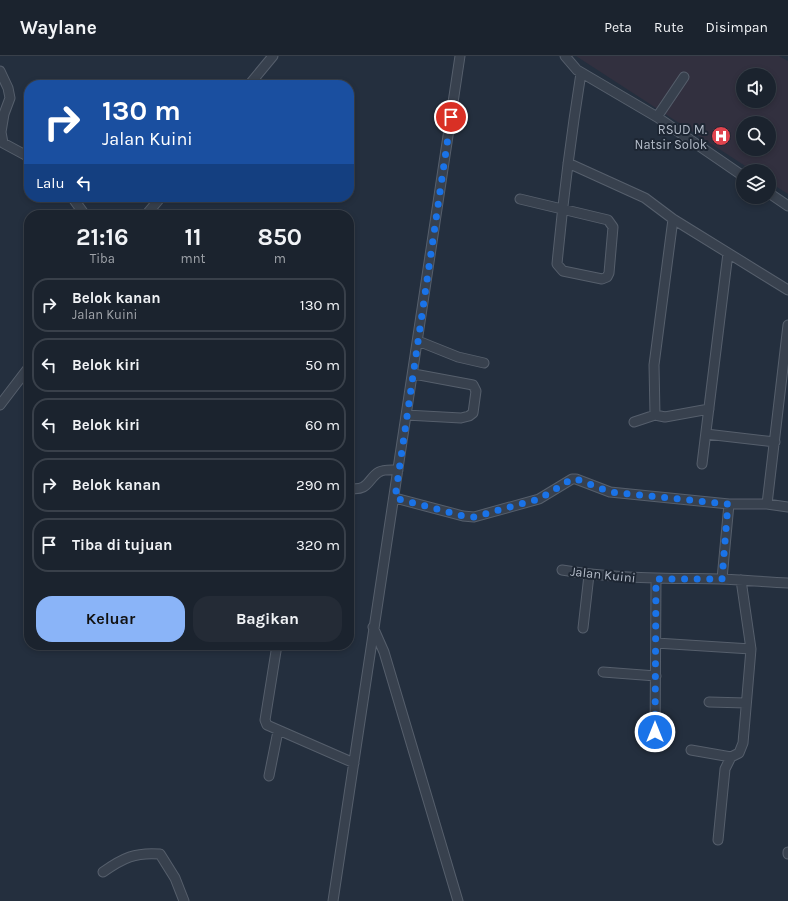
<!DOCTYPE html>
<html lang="id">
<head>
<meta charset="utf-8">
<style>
  body { margin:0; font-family:Karla,sans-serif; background:#242b36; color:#f1f3f6; height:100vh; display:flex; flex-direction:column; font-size:15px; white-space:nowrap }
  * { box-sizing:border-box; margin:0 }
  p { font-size:13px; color:#a0a4aa }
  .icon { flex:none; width:22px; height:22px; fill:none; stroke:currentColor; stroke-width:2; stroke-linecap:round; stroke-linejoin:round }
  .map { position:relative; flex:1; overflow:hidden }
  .panel { position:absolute; left:24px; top:154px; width:330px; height:440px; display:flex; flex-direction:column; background:#1b232e; border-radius:16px; box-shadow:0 2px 6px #0003,0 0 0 1px #39404a }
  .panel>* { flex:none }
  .hud { position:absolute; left:24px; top:24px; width:330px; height:122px; border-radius:16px; box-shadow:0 2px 6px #0003,0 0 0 1px #39404a; background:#1a4fa0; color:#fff; overflow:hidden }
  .controls { position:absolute; left:736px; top:12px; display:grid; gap:8px }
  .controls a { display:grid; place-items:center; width:40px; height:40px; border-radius:50%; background:#1b232e; box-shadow:0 2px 6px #0003,0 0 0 1px #39404a; font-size:20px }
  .pin { position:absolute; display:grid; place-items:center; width:34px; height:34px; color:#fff; margin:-17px; border:2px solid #fff; border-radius:50%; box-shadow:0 1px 4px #0007 }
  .me { position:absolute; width:44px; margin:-22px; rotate:0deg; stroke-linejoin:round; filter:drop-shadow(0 0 3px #0008) }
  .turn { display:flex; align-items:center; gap:14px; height:84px; padding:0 12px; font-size:18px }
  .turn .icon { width:52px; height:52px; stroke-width:2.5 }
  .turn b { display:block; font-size:28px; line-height:34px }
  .then { display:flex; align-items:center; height:38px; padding:0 12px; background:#0003; gap:8px; font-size:15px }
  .eta { display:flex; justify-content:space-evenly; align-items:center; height:68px; text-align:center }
  .eta b { font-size:24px; font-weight:700; line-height:28px }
  .primary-button { display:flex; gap:8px; margin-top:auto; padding:8px 12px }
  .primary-button a { flex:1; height:46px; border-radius:16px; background:#8ab4f8; color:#111; font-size:16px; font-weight:700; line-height:46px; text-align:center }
  .primary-button a+a { background:#242b36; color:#f1f3f6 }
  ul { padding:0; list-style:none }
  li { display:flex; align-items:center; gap:12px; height:54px; margin:0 8px 6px; padding:0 4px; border:2px solid #39404a; border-radius:16px }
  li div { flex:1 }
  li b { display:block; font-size:15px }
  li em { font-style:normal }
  header { display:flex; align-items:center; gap:24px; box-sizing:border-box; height:56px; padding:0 20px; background:#1b232e; border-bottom:1px solid #39404a }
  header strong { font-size:19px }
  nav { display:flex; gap:22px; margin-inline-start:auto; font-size:14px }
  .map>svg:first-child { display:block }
</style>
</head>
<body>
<header>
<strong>Waylane</strong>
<nav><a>Peta</a><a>Rute</a><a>Disimpan</a></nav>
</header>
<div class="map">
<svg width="788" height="845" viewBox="0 0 788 845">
  <rect width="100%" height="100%" fill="#242f3e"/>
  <!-- medical -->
  <path fill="#32303f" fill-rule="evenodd" d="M 576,0 L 779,0 L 788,5 L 788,138 L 769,126 L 769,115 L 753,115 ZM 743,19 L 769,19 L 769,45 L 743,45 ZM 743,67 L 769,67 L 769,93 L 743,93 Z"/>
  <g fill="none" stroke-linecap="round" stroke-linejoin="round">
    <!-- minor casing -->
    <g stroke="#565f6c" stroke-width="11">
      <path id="minor" d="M 565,0 L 577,14 L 657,61 L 743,120
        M 0,15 L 8,32 L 10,42 L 4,58 L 1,76 L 3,87 L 29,101
        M 249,29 L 273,0
        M 657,61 L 684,21
        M 568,107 L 645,142 L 673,163 L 788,234
        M 769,137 L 788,150
        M 72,141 L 85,159
        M 520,143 L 608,164 L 613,171 L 609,217 L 607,221 L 602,223 L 563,215 L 557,208 C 563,144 571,80 581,17
        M 146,159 L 161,141
        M 418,285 L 458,301 L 484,307
        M 0,349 L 29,311
        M 406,359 L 461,362 L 469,360 L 473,357 L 476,335 L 473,329 L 414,318
        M 655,359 L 654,309 L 673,163
        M 634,366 L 655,359 L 665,361 L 709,353
        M 706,378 L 775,386
        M 702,408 L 728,197
        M 349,432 C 369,436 368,422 379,416 C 384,413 393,414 398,414
        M 395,442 L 463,460 L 474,461 L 539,443 L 572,423 L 576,423 L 610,436 L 729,448 L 767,448 L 788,451
        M 767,448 L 788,269
        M 562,514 C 615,523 668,522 721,523 C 743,524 766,526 788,527
        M 722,523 L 729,448
        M 741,524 L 751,593
        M 373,571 L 384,596 L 458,845
        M 583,572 L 589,519
        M 656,587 L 751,593 L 743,687 L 739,697 L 731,701 L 725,713 L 718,784
        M 277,589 L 265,664 L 267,669 L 354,707
        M 603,616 L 656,620
        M 709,646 L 746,647
        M 655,689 L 656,523
        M 691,694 L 731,701
        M 269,720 L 278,675
        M 788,798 L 788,796
        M 103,816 C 123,802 135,796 160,798 L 175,822 L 184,845
        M 333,845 L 460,0"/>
    </g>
    <!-- minor -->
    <use href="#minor" stroke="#38414e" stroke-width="9"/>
  </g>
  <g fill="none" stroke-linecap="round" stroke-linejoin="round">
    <!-- route -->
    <path stroke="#1a73e8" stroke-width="7" stroke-dasharray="0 12.6" d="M 451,61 L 395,442 L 463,460 L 474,461 L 539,443 L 572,423 L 576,423 L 610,436 L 728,448 L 722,523 L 656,523 L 655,676"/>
  </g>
  <!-- icons -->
  <defs>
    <g id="hospital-disc" transform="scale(1)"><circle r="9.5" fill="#e0444e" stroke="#1d2633"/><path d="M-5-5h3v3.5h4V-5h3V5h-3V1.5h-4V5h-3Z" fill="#fff"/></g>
  </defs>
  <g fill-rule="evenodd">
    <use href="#hospital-disc" x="721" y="80"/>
  </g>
  <g text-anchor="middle" stroke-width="4" stroke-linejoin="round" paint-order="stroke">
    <!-- poi labels -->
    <g font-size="13" fill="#b4bcc9" stroke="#1d2633" text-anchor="end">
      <text x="707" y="78">RSUD M.<tspan x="707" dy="15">Natsir Solok</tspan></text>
    </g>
    <!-- street labels -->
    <g font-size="13" fill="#b4bcc9" stroke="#1d2633">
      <text transform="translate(603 518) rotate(6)" y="5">Jalan Kuini</text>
    </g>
  </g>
</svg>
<div class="controls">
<a><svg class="icon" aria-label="sound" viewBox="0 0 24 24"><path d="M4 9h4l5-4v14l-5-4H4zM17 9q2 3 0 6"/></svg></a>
<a><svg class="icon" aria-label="search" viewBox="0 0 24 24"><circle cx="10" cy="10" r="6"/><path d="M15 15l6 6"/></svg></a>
<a><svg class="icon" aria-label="layers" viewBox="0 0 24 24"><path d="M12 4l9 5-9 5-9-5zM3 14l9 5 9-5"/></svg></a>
</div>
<div class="pin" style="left:451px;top:61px;background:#d93025"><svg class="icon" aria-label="arrive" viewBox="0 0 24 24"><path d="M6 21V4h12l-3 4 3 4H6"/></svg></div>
<svg class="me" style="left:655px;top:676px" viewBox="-20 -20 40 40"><circle r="17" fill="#1a73e8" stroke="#fff" stroke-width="3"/><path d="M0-11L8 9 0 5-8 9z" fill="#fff"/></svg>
<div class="hud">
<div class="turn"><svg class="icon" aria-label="right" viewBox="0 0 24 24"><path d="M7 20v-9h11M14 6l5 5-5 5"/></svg><div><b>130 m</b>Jalan Kuini</div></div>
<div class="then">Lalu<svg class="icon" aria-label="left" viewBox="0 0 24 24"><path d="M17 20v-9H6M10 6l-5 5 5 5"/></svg></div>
</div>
<section class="panel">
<div class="eta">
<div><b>21:16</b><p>Tiba</p></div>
<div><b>11</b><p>mnt</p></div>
<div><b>850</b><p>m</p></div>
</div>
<ul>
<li><svg class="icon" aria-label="right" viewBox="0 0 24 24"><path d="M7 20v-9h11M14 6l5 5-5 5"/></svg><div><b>Belok kanan</b><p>Jalan Kuini</p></div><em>130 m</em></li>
<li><svg class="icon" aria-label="left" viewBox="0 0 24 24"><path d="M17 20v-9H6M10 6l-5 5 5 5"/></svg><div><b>Belok kiri</b></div><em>50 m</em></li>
<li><svg class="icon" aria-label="left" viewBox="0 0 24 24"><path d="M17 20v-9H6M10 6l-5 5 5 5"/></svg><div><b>Belok kiri</b></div><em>60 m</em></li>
<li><svg class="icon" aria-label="right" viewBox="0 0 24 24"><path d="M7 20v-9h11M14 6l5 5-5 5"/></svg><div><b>Belok kanan</b></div><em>290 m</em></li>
<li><svg class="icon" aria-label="arrive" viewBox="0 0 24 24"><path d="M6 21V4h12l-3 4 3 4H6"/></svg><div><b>Tiba di tujuan</b></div><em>320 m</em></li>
</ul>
<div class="primary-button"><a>Keluar</a><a>Bagikan</a></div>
</section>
</div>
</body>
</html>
